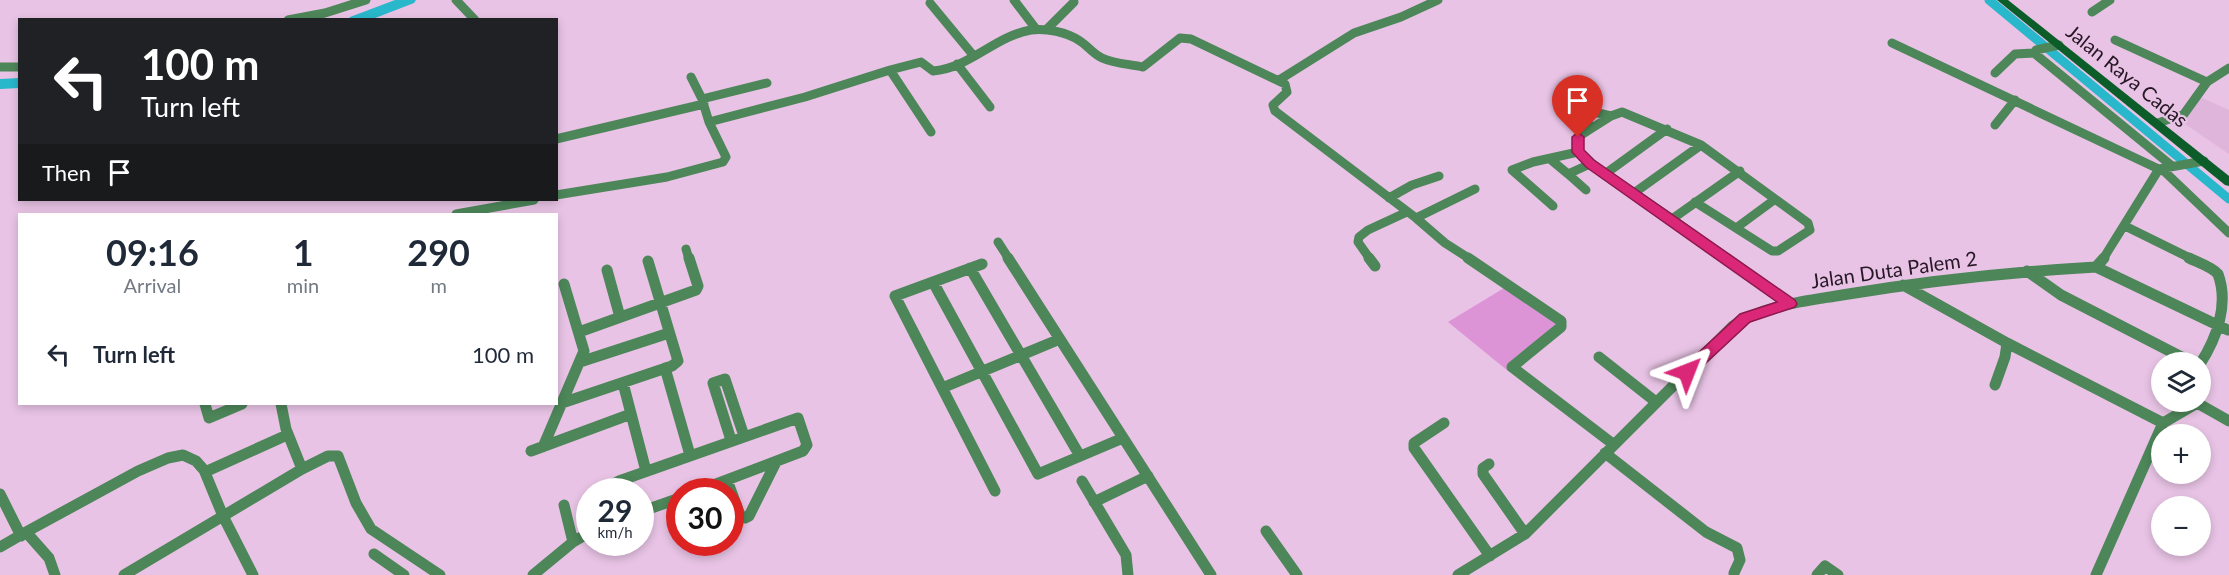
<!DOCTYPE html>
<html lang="en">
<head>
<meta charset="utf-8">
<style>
  body { margin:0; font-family:Lato,sans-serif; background:#f2f2f3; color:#1f2937; height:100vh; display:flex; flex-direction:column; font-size:22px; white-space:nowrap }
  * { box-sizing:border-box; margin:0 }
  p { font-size:20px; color:#747a83 }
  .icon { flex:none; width:33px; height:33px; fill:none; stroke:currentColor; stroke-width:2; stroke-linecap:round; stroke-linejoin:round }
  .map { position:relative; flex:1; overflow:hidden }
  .details { position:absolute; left:18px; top:213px; width:540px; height:192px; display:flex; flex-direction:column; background:#fff; border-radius:0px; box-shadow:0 3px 9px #0003 }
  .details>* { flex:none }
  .banner { position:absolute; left:18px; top:18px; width:540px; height:183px; border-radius:0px; box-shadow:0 3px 9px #0003; background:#202124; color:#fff; overflow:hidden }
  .tools { position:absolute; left:2151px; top:352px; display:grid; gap:12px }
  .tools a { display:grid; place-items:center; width:60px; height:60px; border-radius:50%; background:#fff; box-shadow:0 3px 9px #0003; font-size:30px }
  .speed { position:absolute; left:576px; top:478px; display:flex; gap:12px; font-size:30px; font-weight:700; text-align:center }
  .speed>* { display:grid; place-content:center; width:78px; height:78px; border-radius:50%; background:#fff; box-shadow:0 3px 9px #0003; line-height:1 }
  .speed small { font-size:15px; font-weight:400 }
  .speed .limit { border:9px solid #d22; background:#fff; color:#111 }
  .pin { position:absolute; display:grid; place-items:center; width:51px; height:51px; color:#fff; margin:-62px -26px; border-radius:50% 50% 50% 0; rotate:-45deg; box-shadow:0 0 6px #0007 }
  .pin .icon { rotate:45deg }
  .me { position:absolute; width:66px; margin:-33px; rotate:45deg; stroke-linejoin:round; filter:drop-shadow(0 0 4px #0008) }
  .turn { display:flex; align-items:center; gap:21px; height:126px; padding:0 24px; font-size:27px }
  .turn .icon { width:78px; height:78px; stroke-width:2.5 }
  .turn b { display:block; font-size:42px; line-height:51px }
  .then { display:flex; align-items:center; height:57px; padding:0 24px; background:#0003; gap:12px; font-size:22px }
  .eta { display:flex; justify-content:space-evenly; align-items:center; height:102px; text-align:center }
  .eta b { font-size:36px; font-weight:700; line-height:42px }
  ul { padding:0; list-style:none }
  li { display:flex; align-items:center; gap:18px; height:78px; padding:0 24px }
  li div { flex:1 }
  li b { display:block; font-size:22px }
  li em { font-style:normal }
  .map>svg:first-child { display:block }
</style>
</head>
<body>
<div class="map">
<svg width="2229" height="575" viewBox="0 0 2229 575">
  <rect width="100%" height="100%" fill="#e8c3e5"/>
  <!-- built -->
  <path fill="#e0b5dc" d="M 2200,97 L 2229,110 L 2229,154 L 2179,120 Z"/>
  <!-- green -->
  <path fill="#dc94d7" d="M 1509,285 L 1564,329 L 1508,371 L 1448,322 Z"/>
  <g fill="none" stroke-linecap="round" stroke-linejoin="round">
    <!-- canal -->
    <path stroke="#28b7cb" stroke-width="9" d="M 1989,0 L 2229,199"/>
    <!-- river -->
    <path fill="#28b7cb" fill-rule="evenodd" d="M 395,0 L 416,0 L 414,3 L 370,20 L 348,20 L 350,17 Z
      M 20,78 L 20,88 L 0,89 L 0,79 Z"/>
    <!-- street-far1 -->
    <path stroke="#4d8659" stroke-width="9" d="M 456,0 L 475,20
      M 1014,0 L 1036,29
      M 930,3 L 973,55
      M 2092,12 L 2110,0
      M 288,20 L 325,13 L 366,0
      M 1046,30 L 1074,2
      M 2115,40 L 2207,82
      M 1892,43 L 2165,172 L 2229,233
      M 2034,53 L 2172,166
      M 957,64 L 990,107
      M 0,67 L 20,67
      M 1995,73 L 2015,54 L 2034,53 L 2036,50 L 2059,45
      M 691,77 L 702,99
      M 1279,80 L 1354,33 L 1401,17 L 1438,0
      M 709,122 L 805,97 L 890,70
      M 2158,123 L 2184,114 L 2207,82 L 2229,68
      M 1995,125 L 2015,100
      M 1591,127 L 1581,113 L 1581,109 L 1611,116
      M 931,132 L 890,70 L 921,62 L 933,71 C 970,68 995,36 1031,30 C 1046,28 1067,32 1080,41 C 1088,46 1093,54 1102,58 C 1115,64 1130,64 1143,67 L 1180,38 L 1191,39 L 1285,84 L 1287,92 L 1273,105 L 1275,111 L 1416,218 L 1445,243 L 1470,259
      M 556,139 L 704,104
      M 1550,159 L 1568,174 L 1590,164
      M 1568,174 L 1586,190
      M 1605,174 L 1578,152 L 1578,137 L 1611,116 L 1622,112 L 1701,145 L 1808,223 L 1810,230 L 1778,251 L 1772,251 L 1695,202
      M 1634,193 L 1605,174 L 1667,129
      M 556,195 L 667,177 L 723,162 L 726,157 L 709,122 L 702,99 L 767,83
      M 1389,198 L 1412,185 L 1439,176
      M 1553,206 L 1512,170 L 1533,162 L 1578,152
      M 456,214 L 534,200
      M 1416,218 L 1475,189
      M 1672,219 L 1634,193 L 1701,145
      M 2125,226 L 2192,259
      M 1736,228 L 1774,200
      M 998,242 L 1009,259
      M 686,249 L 689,259
      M 1370,259 L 1358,242 L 1359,237 L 1368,230 L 1407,212
      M 1728,259 L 1672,219 L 1740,171
      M 2103,259 L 2159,169 L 2204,161"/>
    <!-- street -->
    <path stroke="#4d8659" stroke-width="11" d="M 1008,258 L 1211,575
      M 1369,258 L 1375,266
      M 1468,258 L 1561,321 L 1561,327 L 1512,367 L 1613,444
      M 1726,258 L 1790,304
      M 2189,258 C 2197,262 2212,267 2218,274 C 2229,304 2217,338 2200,364
      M 982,264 L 895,296 L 995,491
      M 2096,267 L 2228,330
      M 970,268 L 1080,456
      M 607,270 L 620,317
      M 2027,271 L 2061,295 L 2193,363
      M 933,282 L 1038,474 L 1123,438
      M 1903,285 L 2007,343 L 2163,423
      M 579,332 L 696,290 L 698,286 L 689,258
      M 1599,357 L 1656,402
      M 580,362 L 669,333
      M 665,368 L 690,455
      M 623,383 L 646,471
      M 1995,385 L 2005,357 L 2007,343
      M 942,388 L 1060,339
      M 562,403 L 672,366 L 678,361 L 648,261
      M 205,404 L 209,418 L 242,404
      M 281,404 L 286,429 L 302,469 L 328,456 L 338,456 L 356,503 L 371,529 L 440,575
      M 2199,404 L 2229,421
      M 1444,423 L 1414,443 L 1414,448 L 1490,556
      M 731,440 L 713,383 L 725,379 L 744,436
      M 543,447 L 584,351 L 564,284
      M 531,451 L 631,414
      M 1605,453 L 1706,532 L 1737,548 L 1740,560 L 1734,573
      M 1489,464 L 1483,468 L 1483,474 L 1525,534
      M 205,472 L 287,435
      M 727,480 L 740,515 L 745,518 L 749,516 L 776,462
      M 1082,481 L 1126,555 L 1128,575
      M 612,492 L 612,485 L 619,481 L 798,418 L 807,445 L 803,451 L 695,492
      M 0,494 L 21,536
      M 1094,502 L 1148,476
      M 564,505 L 573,542
      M 640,512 L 680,498
      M 1266,531 L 1297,575
      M 26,532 L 138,471 L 168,458 L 183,455 L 196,461 L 204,470 L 223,516 L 253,575
      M 0,547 L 26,532 L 49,558 L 55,575
      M 374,554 L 404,575
      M 124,575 L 302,469
      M 533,575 L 573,542 L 590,532
      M 1458,575 L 1525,534 L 1733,326 C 1764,305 1806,301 1842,295 C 1926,281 2011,272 2096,267 L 2104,258
      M 1817,575 L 1825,566 L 1838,575
      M 2096,575 L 2163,423 L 2199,402"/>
    <!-- secondary -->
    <path fill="#0c5d29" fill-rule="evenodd" d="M 1997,0 L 2008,0 L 2229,176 L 2229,186 L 2225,185 Z"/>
  </g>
  <!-- route -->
  <path fill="#db2777" stroke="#8e194d" stroke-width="1.5" d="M 1578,132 L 1584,137 L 1584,150 L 1594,160 L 1795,300 L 1797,304 L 1795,307 L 1750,322 L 1692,376 L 1682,376 L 1680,372 L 1682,368 L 1740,314 L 1777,302 L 1586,167 L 1572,152 L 1572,137 Z"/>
  <g text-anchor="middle" stroke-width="4.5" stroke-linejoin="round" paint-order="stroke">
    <!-- street labels -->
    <g font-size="20" fill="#251724" stroke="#e8c3e5">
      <text transform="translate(2127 76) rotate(39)" y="7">Jalan Raya Cadas</text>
      <text transform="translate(1894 270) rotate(-8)" y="7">Jalan Duta Palem 2</text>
    </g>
  </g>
</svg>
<div class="tools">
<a><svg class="icon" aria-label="layers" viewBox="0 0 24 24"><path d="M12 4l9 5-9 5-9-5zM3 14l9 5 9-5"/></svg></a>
<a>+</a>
<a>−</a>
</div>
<div class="speed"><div>29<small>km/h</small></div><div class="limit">30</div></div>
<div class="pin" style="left:1578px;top:137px;background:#d93025"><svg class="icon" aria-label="arrive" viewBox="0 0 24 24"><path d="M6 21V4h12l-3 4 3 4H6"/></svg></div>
<svg class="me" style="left:1687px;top:372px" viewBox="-20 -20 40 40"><path d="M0-17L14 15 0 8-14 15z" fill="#db2777" stroke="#fff" stroke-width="4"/></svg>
<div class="banner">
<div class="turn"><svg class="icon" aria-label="left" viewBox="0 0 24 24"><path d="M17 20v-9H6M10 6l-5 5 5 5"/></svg><div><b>100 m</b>Turn left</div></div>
<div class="then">Then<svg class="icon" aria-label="arrive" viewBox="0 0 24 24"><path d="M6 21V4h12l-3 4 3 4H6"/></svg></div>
</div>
<section class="details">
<div class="eta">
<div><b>09:16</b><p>Arrival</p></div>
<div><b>1</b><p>min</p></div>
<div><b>290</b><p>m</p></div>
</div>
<ul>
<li><svg class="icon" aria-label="left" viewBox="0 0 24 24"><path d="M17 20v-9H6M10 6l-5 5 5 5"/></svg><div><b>Turn left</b></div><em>100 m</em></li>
</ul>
</section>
</div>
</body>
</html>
